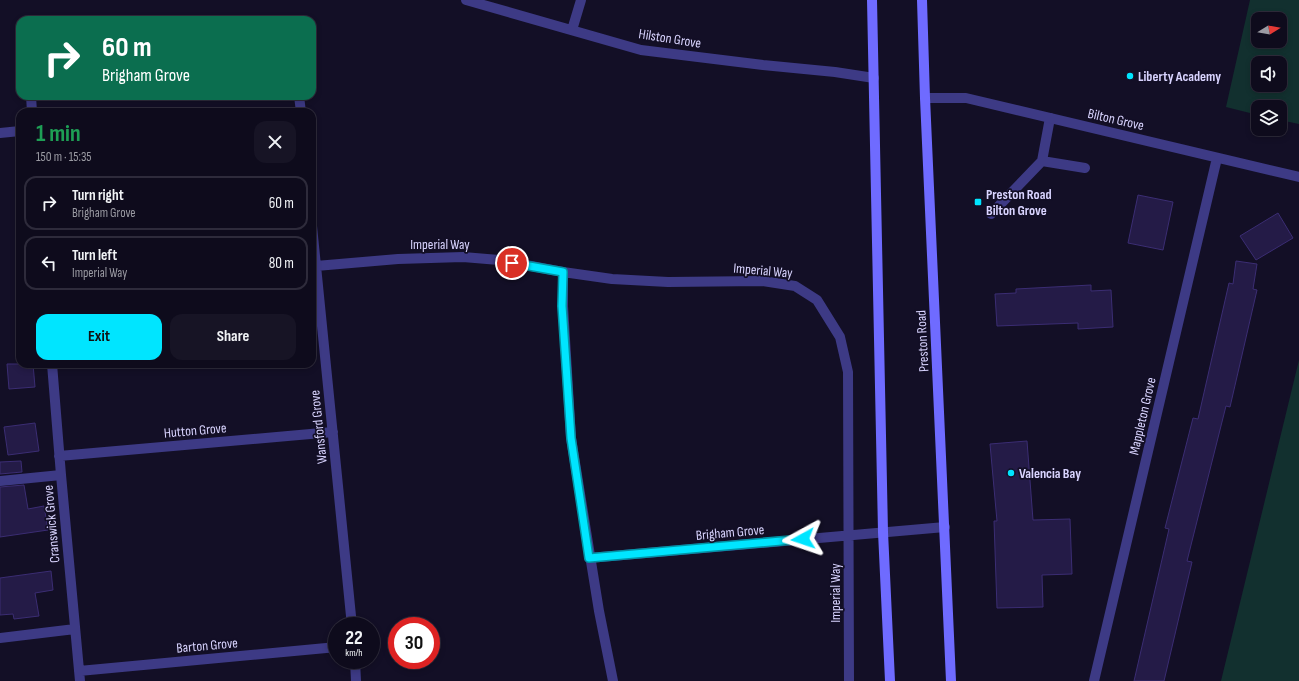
<!DOCTYPE html>
<html lang="en">
<head>
<meta charset="utf-8">
<style>
  body { margin:0; font-family:"Sofia Sans Condensed",sans-serif; background:#171425; color:#f1f3f6; height:100vh; display:flex; flex-direction:column; font-size:15px; white-space:nowrap }
  * { box-sizing:border-box; margin:0 }
  p { font-size:13px; color:#9b9ba3 }
  .icon { flex:none; width:22px; height:22px; fill:none; stroke:currentColor; stroke-width:2; stroke-linecap:round; stroke-linejoin:round }
  .map { position:relative; flex:1; overflow:hidden }
  .side { position:absolute; left:16px; top:108px; width:300px; height:260px; display:flex; flex-direction:column; background:#0e0b1c; border-radius:12px; box-shadow:0 2px 6px #0003,0 0 0 1px #2e2b3b }
  .side>* { flex:none }
  .banner { position:absolute; left:16px; top:16px; width:300px; height:84px; border-radius:12px; box-shadow:0 2px 6px #0003,0 0 0 1px #2e2b3b; background:#0b6e4f; color:#fff; overflow:hidden }
  .needle { width:26px; rotate:79deg }
  .tools { position:absolute; left:1251px; top:12px; display:grid; gap:8px }
  .tools a { display:grid; place-items:center; width:36px; height:36px; border-radius:8px; background:#0e0b1c; box-shadow:0 2px 6px #0003,0 0 0 1px #2e2b3b; font-size:20px }
  .speed { position:absolute; left:328px; top:617px; display:flex; gap:8px; font-size:20px; font-weight:700; text-align:center }
  .speed>* { display:grid; place-content:center; width:52px; height:52px; border-radius:50%; background:#0e0b1c; box-shadow:0 2px 6px #0003,0 0 0 1px #2e2b3b; line-height:1 }
  .speed small { font-size:10px; font-weight:400 }
  .speed .limit { border:6px solid #d22; background:#fff; color:#111 }
  .pin { position:absolute; display:grid; place-items:center; width:34px; height:34px; color:#fff; margin:-17px; border:2px solid #fff; border-radius:50%; box-shadow:0 1px 4px #0007 }
  .me { position:absolute; width:44px; margin:-22px; rotate:265deg; stroke-linejoin:round; filter:drop-shadow(0 0 3px #0008) }
  .turn { display:flex; align-items:center; gap:14px; height:84px; padding:0 20px; font-size:18px }
  .turn .icon { width:52px; height:52px; stroke-width:2.5 }
  .turn b { display:block; font-size:28px; line-height:34px }
  .round { display:grid; place-items:center; flex:none; width:42px; height:42px; border-radius:12px; background:#171425 }
  .overview { display:flex; align-items:center; justify-content:space-between; height:68px; padding:0 20px }
  h1 { font-size:24px; font-weight:700; line-height:30px; color:#1e9e55 }
  .cta { display:flex; gap:8px; margin-top:auto; padding:8px 20px }
  .cta a { flex:1; height:46px; border-radius:12px; background:#00e5ff; color:#111; font-size:16px; font-weight:700; line-height:46px; text-align:center }
  .cta a+a { background:#171425; color:#f1f3f6 }
  ul { padding:0; list-style:none }
  li { display:flex; align-items:center; gap:12px; height:54px; margin:0 8px 6px; padding:0 12px; border:2px solid #2e2b3b; border-radius:12px }
  li div { flex:1 }
  li b { display:block; font-size:15px }
  li em { font-style:normal }
  .map>svg:first-child { display:block }
</style>
</head>
<body>
<div class="map">
<svg width="1299" height="681" viewBox="0 0 1299 681">
  <rect width="100%" height="100%" fill="#130f26"/>
  <!-- green -->
  <path fill="#12302f" fill-rule="evenodd" d="M 1250,0 L 1299,0 L 1299,124 L 1280,120 L 1280,107 L 1258,107 L 1258,115 L 1226,107 ZM 1258,19 L 1280,19 L 1280,41 L 1258,41 ZM 1258,63 L 1280,63 L 1280,85 L 1258,85 Z
    M 1299,360 L 1299,681 L 1221,681 Z"/>
  <!-- building -->
  <path fill="#241b47" stroke="#3b2d73" d="M 1138,195 L 1173,202 L 1163,250 L 1128,243 Z
    M 1278,213 L 1293,238 L 1256,260 L 1240,236 Z
    M 1236,261 L 1257,264 L 1253,289 L 1257,290 L 1230,407 L 1226,406 L 1187,561 L 1192,562 L 1164,681 L 1134,681 L 1169,529 L 1165,528 L 1193,418 L 1198,419 L 1229,283 L 1233,284 Z
    M 1091,285 L 1091,291 L 1111,290 L 1113,327 L 1078,329 L 1078,323 L 997,326 L 995,294 L 1016,293 L 1016,289 Z
    M 7,364 L 33,364 L 35,387 L 9,389 Z
    M 35,423 L 39,451 L 8,455 L 4,427 Z
    M 1027,441 L 1033,520 L 1070,519 L 1072,574 L 1042,575 L 1043,607 L 997,608 L 994,521 L 997,521 L 990,444 Z
    M 21,461 L 22,472 L 0,474 L 0,462 Z
    M 24,485 L 28,509 L 44,506 L 48,530 L 0,537 L 0,487 Z
    M 51,571 L 53,590 L 35,593 L 39,616 L 14,619 L 13,614 L 0,615 L 0,578 Z"/>
  <g fill="none" stroke-linecap="round" stroke-linejoin="round">
    <!-- lane -->
    <path stroke="#3d3a85" stroke-width="10" d="M 1042,161 L 1085,168
      M 991,214 L 1042,161 L 1050,118"/>
    <!-- street -->
    <path stroke="#3d3a85" stroke-width="10" d="M 466,0 L 641,50 L 763,65 L 835,72 L 874,78
      M 572,30 L 581,0
      M 31,96 L 32,112
      M 299,96 L 301,112
      M 925,98 L 966,98 L 1299,177
      M 0,133 L 20,131
      M 312,226 L 352,626
      M 316,266 L 398,259 L 463,257 L 499,260 L 563,272 L 612,279 L 668,282 L 762,281 L 795,286 L 817,300 L 840,337 L 848,372 L 849,681
      M 563,272 L 563,306 L 571,438 L 599,611 L 613,681
      M 52,364 L 61,475 L 80,681
      M 59,456 L 333,432
      M 0,481 L 61,475
      M 589,558 L 945,527
      M 0,638 L 75,629
      M 355,660 L 356,681
      M 79,671 L 337,647
      M 1094,681 L 1217,158"/>
    <!-- secondary -->
    <path stroke="#6f6bff" stroke-width="10" d="M 872,0 L 883,532 L 890,681
      M 922,0 L 925,98 L 951,681"/>
  </g>
  <g fill="none" stroke-linecap="round" stroke-linejoin="round">
    <!-- route casing -->
    <g stroke="#0095a6" stroke-width="10">
      <path id="route" d="M 512,263 L 563,272 L 562,306 L 571,438 L 589,558 L 803,539"/>
    </g>
    <!-- route -->
    <use href="#route" stroke="#00e5ff" stroke-width="7"/>
  </g>
  <!-- markers -->
  <g fill="#00e5ff" stroke="#130f26" stroke-width="1.5">
    <circle cx="1130" cy="76" r="4"/>
    <rect x="974" y="198" width="8" height="8" rx="2"/>
    <circle cx="1011" cy="473" r="4"/>
  </g>
  <g text-anchor="middle" stroke-width="3.5" stroke-linejoin="round" paint-order="stroke">
    <!-- street labels -->
    <g font-size="14" fill="#d9d4ff" stroke="#130f26">
      <text transform="translate(670 38) rotate(9)" y="5">Hilston Grove</text>
      <text transform="translate(1116 119) rotate(13)" y="5">Bilton Grove</text>
      <text x="440" y="249">Imperial Way</text>
      <text transform="translate(763 270) rotate(5)" y="5">Imperial Way</text>
      <text transform="translate(922 341) rotate(-93)" y="5">Preston Road</text>
      <text transform="translate(1142 416) rotate(-77)" y="5">Mappleton Grove</text>
      <text transform="translate(318 427) rotate(-96)" y="5">Wansford Grove</text>
      <text transform="translate(195 430) rotate(-5)" y="5">Hutton Grove</text>
      <text transform="translate(51 524) rotate(-95)" y="5">Cranswick Grove</text>
      <text transform="translate(730 532) rotate(-5)" y="5">Brigham Grove</text>
      <text transform="translate(835 593) rotate(-90)" y="5">Imperial Way</text>
      <text transform="translate(207 645) rotate(-5)" y="5">Barton Grove</text>
    </g>
    <!-- poi labels -->
    <g font-size="14" font-weight="bold" fill="#d9d4ff" stroke="#130f26" text-anchor="start">
      <text x="1138" y="81">Liberty Academy</text>
      <text x="986" y="199">Preston Road<tspan x="986" dy="16">Bilton Grove</tspan></text>
      <text x="1019" y="478">Valencia Bay</text>
    </g>
  </g>
</svg>
<div class="tools">
<a><svg class="needle" viewBox="-14 -14 28 28"><path d="M0-13l5 13h-10z" fill="#e53935"/><path d="M0 13l5-13h-10z" fill="#9b9ba3"/></svg></a>
<a><svg class="icon" aria-label="sound" viewBox="0 0 24 24"><path d="M4 9h4l5-4v14l-5-4H4zM17 9q2 3 0 6"/></svg></a>
<a><svg class="icon" aria-label="layers" viewBox="0 0 24 24"><path d="M12 4l9 5-9 5-9-5zM3 14l9 5 9-5"/></svg></a>
</div>
<div class="speed"><div>22<small>km/h</small></div><div class="limit">30</div></div>
<div class="pin" style="left:512px;top:263px;background:#d93025"><svg class="icon" aria-label="arrive" viewBox="0 0 24 24"><path d="M6 21V4h12l-3 4 3 4H6"/></svg></div>
<svg class="me" style="left:803px;top:539px" viewBox="-20 -20 40 40"><path d="M0-17L14 15 0 8-14 15z" fill="#00e5ff" stroke="#fff" stroke-width="4"/></svg>
<div class="banner">
<div class="turn"><svg class="icon" aria-label="right" viewBox="0 0 24 24"><path d="M7 20v-9h11M14 6l5 5-5 5"/></svg><div><b>60 m</b>Brigham Grove</div></div>
</div>
<section class="side">
<div class="overview"><div><h1>1 min</h1><p>150 m · 15:35</p></div><a class="round"><svg class="icon" aria-label="close" viewBox="0 0 24 24"><path d="M6 6l12 12M18 6L6 18"/></svg></a></div>
<ul>
<li><svg class="icon" aria-label="right" viewBox="0 0 24 24"><path d="M7 20v-9h11M14 6l5 5-5 5"/></svg><div><b>Turn right</b><p>Brigham Grove</p></div><em>60 m</em></li>
<li><svg class="icon" aria-label="left" viewBox="0 0 24 24"><path d="M17 20v-9H6M10 6l-5 5 5 5"/></svg><div><b>Turn left</b><p>Imperial Way</p></div><em>80 m</em></li>
</ul>
<div class="cta"><a>Exit</a><a>Share</a></div>
</section>
</div>
</body>
</html>
